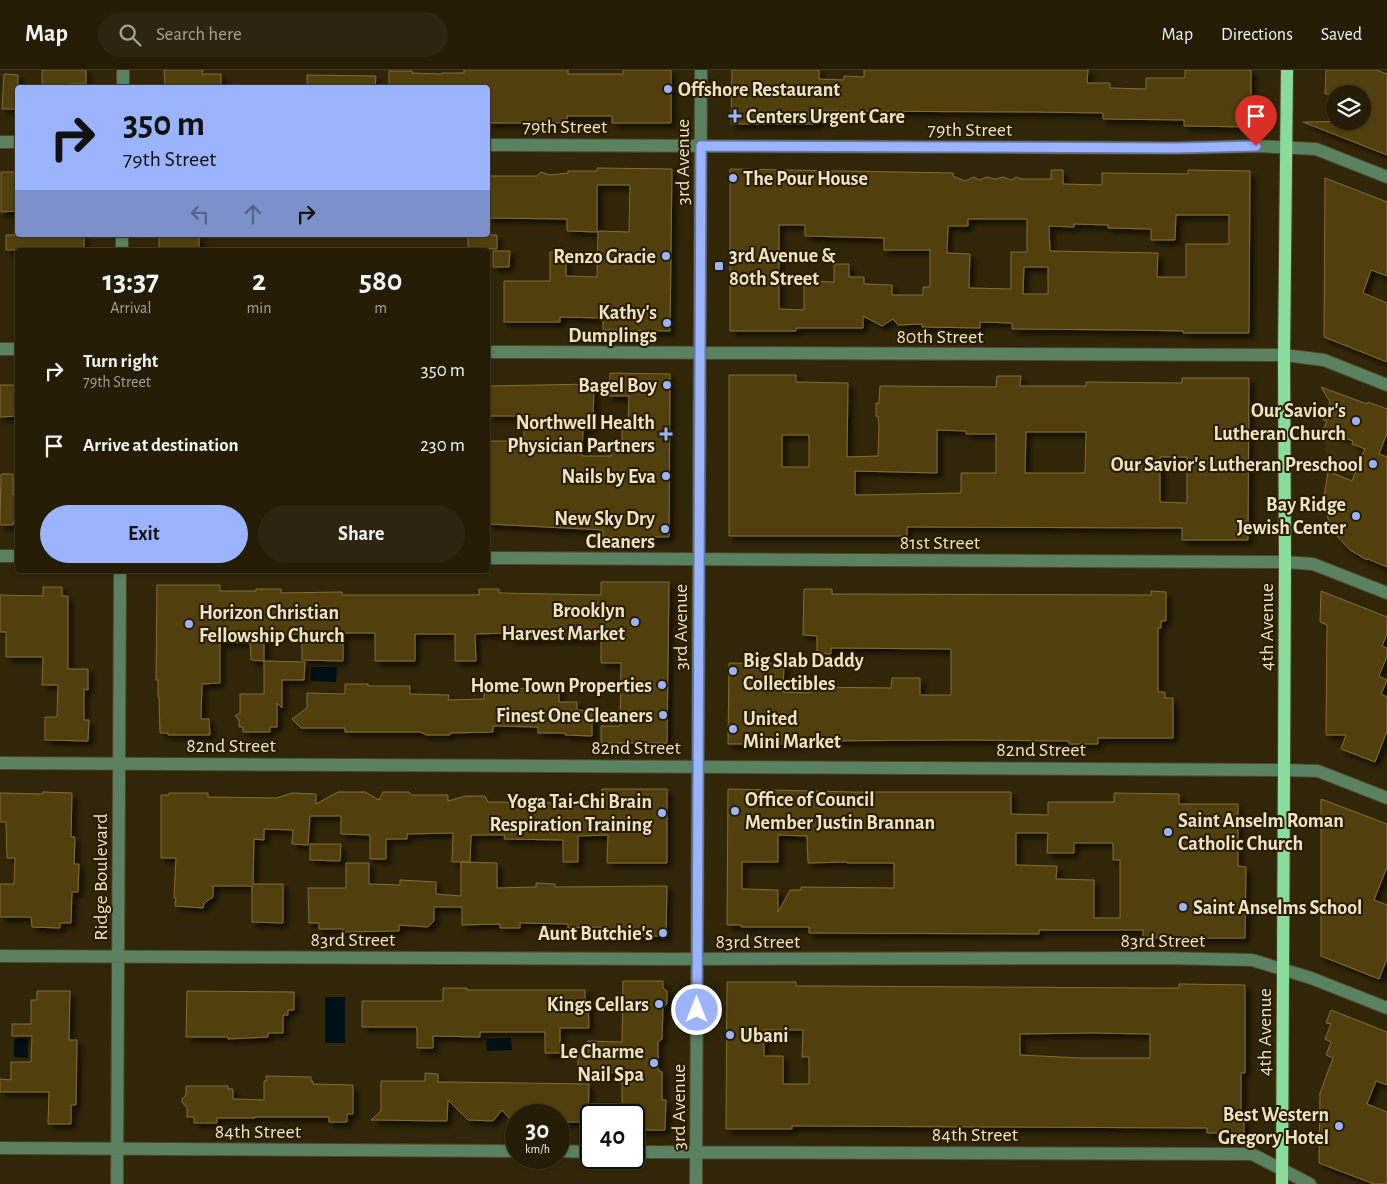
<!DOCTYPE html>
<html lang="en">
<head>
<meta charset="utf-8">
<style>
  body { margin:0; font-family:"Alegreya Sans",sans-serif; background:#2d250f; color:#f1f3f6; height:100vh; display:flex; flex-direction:column; font-size:19px; white-space:nowrap }
  * { box-sizing:border-box; margin:0 }
  p { font-size:16px; color:#a3a19a }
  .icon { flex:none; width:28px; height:28px; fill:none; stroke:currentColor; stroke-width:2; stroke-linecap:round; stroke-linejoin:round }
  .map { position:relative; flex:1; overflow:hidden }
  .details { position:absolute; left:15px; top:178px; width:475px; height:325px; display:flex; flex-direction:column; background:#251c05; border-radius:5px; box-shadow:0 1px 4px #0004,0 0 0 1px #423a27 }
  .details>* { flex:none }
  .top-card { position:absolute; left:15px; top:15px; width:475px; height:152px; border-radius:5px; box-shadow:0 1px 4px #0004,0 0 0 1px #423a27; background:#9cb4fd; color:#111; overflow:hidden }
  .fabs { position:absolute; left:1326px; top:15px; display:grid; gap:10px }
  .fabs a { display:grid; place-items:center; width:45px; height:45px; border-radius:50%; background:#251c05; box-shadow:0 1px 4px #0004,0 0 0 1px #423a27; font-size:25px }
  .speed { position:absolute; left:505px; top:1034px; display:flex; gap:10px; font-size:25px; font-weight:700; text-align:center }
  .speed>* { display:grid; place-content:center; width:65px; height:65px; border-radius:50%; background:#251c05; box-shadow:0 1px 4px #0004,0 0 0 1px #423a27; line-height:1 }
  .speed small { font-size:12px; font-weight:400 }
  .speed .limit { border:2px solid #111; border-radius:8px; background:#fff; color:#111 }
  .pin { position:absolute; display:grid; place-items:center; width:42px; height:42px; color:#fff; margin:-51px -21px; border-radius:50% 50% 50% 0; rotate:-45deg; box-shadow:0 0 5px #0007 }
  .pin .icon { rotate:45deg }
  .me { position:absolute; width:55px; margin:-28px; rotate:0deg; stroke-linejoin:round; filter:drop-shadow(0 0 4px #0008) }
  .turn { display:flex; align-items:center; gap:18px; height:105px; padding:0 25px; font-size:22px }
  .turn .icon { width:65px; height:65px; stroke-width:2.5 }
  .turn b { display:block; font-size:35px; line-height:42px }
  .lanes { display:flex; align-items:center; height:48px; padding:0 25px; background:#0003; justify-content:center; gap:25px; direction:ltr }
  .lanes .off { opacity:.35 }
  .eta { display:flex; justify-content:space-evenly; align-items:center; height:85px; text-align:center }
  .eta b { font-size:30px; font-weight:700; line-height:35px }
  .button { display:flex; gap:10px; margin-top:auto; padding:10px 25px }
  .button a { flex:1; height:58px; border-radius:30px; background:#9cb4fd; color:#111; font-size:20px; font-weight:700; line-height:58px; text-align:center }
  .button a+a { background:#2d250f; color:#f1f3f6 }
  ul { padding:0; list-style:none }
  li { display:flex; align-items:center; gap:15px; height:75px; padding:0 25px }
  li div { flex:1 }
  li b { display:block; font-size:19px }
  li em { font-style:normal }
  header { display:flex; align-items:center; gap:30px; box-sizing:border-box; height:70px; padding:0 25px; background:#251c05; border-bottom:1px solid #423a27 }
  header strong { font-size:24px }
  nav { display:flex; gap:28px; margin-inline-start:auto; font-size:18px }
  .search { width:350px; height:45px; background:#2d250f; display:flex; align-items:center; gap:12px; box-sizing:border-box; padding:0 18px; border-radius:28px; color:#a3a19a; font-size:19px }
  .map>svg:first-child { display:block }
</style>
</head>
<body>
<header>
<strong>Map</strong>
<div class="search"><svg class="icon" aria-label="search" viewBox="0 0 24 24"><circle cx="10" cy="10" r="6"/><path d="M15 15l6 6"/></svg>Search here</div>
<nav><a>Map</a><a>Directions</a><a>Saved</a></nav>
</header>
<div class="map">
<svg width="1387" height="1114" viewBox="0 0 1387 1114">
  <defs>
    <filter id="shadow"><feDropShadow dx="4.5" dy="4.5" stdDeviation="2.5" flood-color="#0009"/></filter>
  </defs>
  <rect width="100%" height="100%" fill="#312607"/>
  <!-- built -->
  <path fill="#3c2f0b" d="M 1387,357 L 1387,421 L 1326,395 L 1325,359 Z"/>
  <!-- water -->
  <path fill="#001014" d="M 311,597 L 337,597 L 336,612 L 311,611 Z
    M 325,927 L 345,927 L 345,973 L 325,973 Z
    M 511,968 L 512,980 L 487,981 L 486,969 Z
    M 14,969 L 28,969 L 28,988 L 14,987 Z"/>
  <!-- building -->
  <path fill="#51400e" stroke="#826d34" fill-rule="evenodd" filter="url(#shadow)" d="M 42,0 L 86,0 L 86,14 L 69,14 L 69,18 L 42,18 Z
    M 164,0 L 203,0 L 202,4 L 221,4 L 221,18 L 165,18 Z
    M 464,0 L 568,0 L 568,4 L 623,4 L 623,0 L 671,0 L 671,53 L 612,53 L 612,46 L 567,46 L 567,53 L 488,53 L 488,18 L 389,18 L 389,1 L 412,1 L 412,3 L 441,4 L 442,3 L 464,3 Z
    M 732,0 L 819,0 L 819,9 L 844,10 L 844,6 L 864,7 L 864,0 L 1088,0 L 1087,13 L 1110,13 L 1110,18 L 1146,19 L 1146,8 L 1185,8 L 1185,0 L 1251,0 L 1251,57 L 1184,56 L 1184,50 L 1103,49 L 1103,43 L 1035,42 L 819,41 L 818,54 L 731,54 Z
    M 1326,0 L 1376,0 L 1387,4 L 1387,85 L 1303,52 L 1362,51 L 1362,24 L 1325,24 Z
    M 4,4 L 18,5 L 17,39 L 2,39 Z
    M 307,5 L 376,6 L 375,18 L 307,18 Z
    M 597,98 L 672,99 L 670,261 L 603,260 L 603,248 L 560,247 L 560,252 L 504,252 L 504,211 L 550,211 L 550,182 L 566,182 L 566,206 L 597,207 L 598,161 L 629,162 L 630,115 L 597,115 L 597,162 L 567,161 L 567,149 L 488,148 L 488,106 L 537,106 L 541,102 L 550,105 L 568,103 L 568,101 L 597,101 Z
    M 730,99 L 953,103 L 953,106 L 965,111 L 974,107 L 979,110 L 987,107 L 995,109 L 1003,107 L 1011,110 L 1016,107 L 1022,109 L 1051,109 L 1051,100 L 1063,100 L 1063,114 L 1102,115 L 1102,103 L 1188,104 L 1188,100 L 1250,101 L 1249,263 L 1183,263 L 1183,261 L 1130,260 L 1012,259 L 1012,253 L 980,252 L 980,258 L 922,257 L 922,254 L 898,255 L 893,249 L 882,256 L 863,246 L 863,258 L 796,258 L 796,261 L 730,261 ZM 1176,145 L 1229,145 L 1229,174 L 1186,174 L 1186,207 L 1157,207 L 1158,183 L 1050,181 L 1049,156 L 1074,157 L 1074,154 L 1108,155 L 1108,158 L 1151,159 L 1151,170 L 1175,170 ZM 968,149 L 1027,149 L 1027,182 L 1011,182 L 1011,219 L 969,218 L 970,184 L 947,183 L 948,156 L 968,156 ZM 779,155 L 805,155 L 805,166 L 884,168 L 884,180 L 930,180 L 930,217 L 923,217 L 923,225 L 892,225 L 892,215 L 864,214 L 864,207 L 849,207 L 849,194 L 834,194 L 834,212 L 804,211 L 804,240 L 779,239 ZM 1024,197 L 1048,197 L 1048,224 L 1023,224 Z
    M 1,102 L 15,102 L 15,141 L 1,142 Z
    M 1325,108 L 1387,132 L 1387,206 L 1371,200 L 1363,223 L 1387,233 L 1387,292 L 1324,267 Z
    M 6,165 L 84,165 L 84,180 L 6,180 Z
    M 159,165 L 199,165 L 199,180 L 159,180 Z
    M 468,165 L 497,165 L 497,179 L 468,179 Z
    M 493,181 L 510,181 L 509,197 L 493,197 Z
    M 610,303 L 670,304 L 669,467 L 603,467 L 603,460 L 488,454 L 488,371 L 524,371 L 524,346 L 488,346 L 488,316 L 594,314 L 593,358 L 583,358 L 582,386 L 611,386 L 611,371 L 622,371 L 622,356 L 628,356 L 629,326 L 609,326 Z
    M 729,305 L 796,305 L 796,312 L 848,313 L 847,387 L 878,386 L 879,356 L 878,346 L 876,346 L 876,333 L 879,333 L 880,316 L 996,317 L 997,306 L 1021,306 L 1020,316 L 1086,316 L 1086,312 L 1182,313 L 1182,308 L 1249,308 L 1248,470 L 1182,470 L 1182,458 L 907,457 L 907,466 L 729,466 ZM 937,360 L 966,361 L 966,364 L 996,364 L 996,403 L 961,403 L 961,423 L 855,425 L 855,401 L 937,403 ZM 1026,362 L 1086,362 L 1085,403 L 1025,403 ZM 782,365 L 809,365 L 809,397 L 782,397 ZM 1160,387 L 1187,387 L 1187,433 L 1160,432 Z
    M 0,315 L 18,315 L 18,346 L 0,347 Z
    M 1321,317 L 1367,334 L 1368,332 L 1387,339 L 1387,363 L 1379,384 L 1387,387 L 1387,497 L 1368,489 L 1367,490 L 1350,480 L 1337,466 L 1328,449 L 1324,427 L 1328,401 L 1352,411 L 1365,379 L 1352,374 L 1353,371 L 1323,360 L 1327,351 L 1323,350 L 1330,332 Z
    M 1,404 L 13,404 L 13,425 L 18,425 L 18,452 L 13,452 L 13,455 L 0,455 Z
    M 601,512 L 669,512 L 667,673 L 601,673 L 601,656 L 620,656 L 621,593 L 601,593 L 601,569 L 510,569 L 510,563 L 475,564 L 476,591 L 455,591 L 455,564 L 415,564 L 415,591 L 375,591 L 375,563 L 343,563 L 343,591 L 302,590 L 302,564 L 264,566 L 264,591 L 251,590 L 250,573 L 220,572 L 220,613 L 202,614 L 201,649 L 209,649 L 210,665 L 168,665 L 168,663 L 160,663 L 159,627 L 158,627 L 158,610 L 156,610 L 157,515 L 220,515 L 220,521 L 256,521 L 256,519 L 281,519 L 281,523 L 342,522 L 342,525 L 479,525 L 479,519 L 499,519 L 499,523 L 601,525 Z
    M 43,517 L 62,517 L 62,526 L 68,526 L 68,599 L 88,599 L 88,620 L 84,619 L 84,650 L 89,650 L 88,671 L 45,670 L 45,647 L 57,647 L 58,615 L 42,615 L 43,587 L 6,587 L 6,562 L 0,562 L 0,525 L 43,526 Z
    M 804,519 L 832,519 L 832,524 L 1151,525 L 1151,521 L 1166,522 L 1166,551 L 1161,551 L 1161,558 L 1158,558 L 1158,622 L 1165,622 L 1165,628 L 1173,628 L 1173,668 L 1098,668 L 1098,674 L 1069,674 L 1069,671 L 968,670 L 802,671 L 802,674 L 728,674 L 729,593 L 784,594 L 783,622 L 809,623 L 809,617 L 891,618 L 892,608 L 920,608 L 920,625 L 951,625 L 951,579 L 831,578 L 831,584 L 817,583 L 817,566 L 803,565 Z
    M 1321,521 L 1387,547 L 1387,564 L 1382,576 L 1387,578 L 1387,586 L 1379,606 L 1387,610 L 1381,624 L 1387,627 L 1387,661 L 1375,692 L 1341,679 L 1346,665 L 1326,665 L 1327,555 L 1320,552 Z
    M 264,591 L 305,592 L 304,610 L 282,610 L 282,638 L 277,633 L 277,657 L 270,657 L 270,662 L 243,662 L 243,657 L 239,657 L 239,650 L 235,646 L 240,643 L 240,624 L 264,624 Z
    M 345,614 L 368,614 L 368,616 L 410,616 L 410,624 L 449,625 L 448,630 L 484,629 L 484,623 L 488,623 L 488,619 L 540,618 L 540,616 L 559,616 L 559,632 L 577,632 L 577,640 L 592,641 L 592,666 L 565,665 L 565,663 L 538,663 L 538,657 L 493,656 L 493,662 L 450,663 L 450,665 L 427,665 L 420,662 L 345,662 L 345,658 L 301,658 L 292,649 L 307,638 L 307,623 L 345,624 Z
    M 602,719 L 667,719 L 667,793 L 607,793 L 608,765 L 578,766 L 578,792 L 563,792 L 563,770 L 504,769 L 505,765 L 471,765 L 470,792 L 452,792 L 453,763 L 407,764 L 407,769 L 386,769 L 386,789 L 370,789 L 370,765 L 341,764 L 341,746 L 310,746 L 308,775 L 292,774 L 293,760 L 264,759 L 264,770 L 254,769 L 253,814 L 283,814 L 283,853 L 252,852 L 252,816 L 213,816 L 213,827 L 204,833 L 203,838 L 175,836 L 176,828 L 174,828 L 176,788 L 161,788 L 161,725 L 169,725 L 169,723 L 208,723 L 208,727 L 276,728 L 293,723 L 316,724 L 316,734 L 338,722 L 365,722 L 379,730 L 383,722 L 409,722 L 412,725 L 448,725 L 448,731 L 466,726 L 485,726 L 488,732 L 576,733 L 602,733 Z
    M 728,719 L 854,722 L 1011,722 L 1011,744 L 1048,745 L 1048,732 L 1114,732 L 1114,723 L 1179,724 L 1179,734 L 1238,734 L 1238,796 L 1246,797 L 1245,868 L 1143,868 L 1143,860 L 1039,860 L 1039,864 L 809,863 L 809,857 L 741,857 L 741,855 L 727,855 ZM 1016,763 L 1048,763 L 1047,783 L 1074,783 L 1074,773 L 1113,773 L 1113,790 L 1120,790 L 1120,848 L 1094,848 L 1094,810 L 1056,809 L 1057,796 L 1016,795 ZM 778,765 L 807,766 L 808,793 L 847,792 L 847,793 L 894,793 L 894,818 L 801,817 L 801,820 L 790,820 L 778,842 L 778,820 L 742,819 L 742,792 L 778,792 Z
    M 43,722 L 72,723 L 71,767 L 75,767 L 74,794 L 79,794 L 78,822 L 72,822 L 71,853 L 60,853 L 60,858 L 32,857 L 31,847 L 0,847 L 0,814 L 14,814 L 15,788 L 7,788 L 6,752 L 0,752 L 0,723 L 43,724 Z
    M 1321,729 L 1387,754 L 1387,797 L 1374,830 L 1387,835 L 1387,889 L 1379,909 L 1321,886 Z
    M 310,774 L 341,774 L 340,791 L 310,790 Z
    M 461,792 L 497,793 L 497,818 L 536,817 L 536,813 L 555,814 L 555,817 L 667,816 L 666,866 L 601,866 L 601,857 L 568,858 L 568,854 L 520,853 L 520,858 L 500,858 L 500,854 L 462,855 L 462,837 L 434,837 L 434,851 L 428,857 L 399,855 L 399,861 L 343,862 L 343,859 L 319,859 L 319,853 L 309,853 L 308,818 L 346,818 L 346,793 L 369,793 L 369,814 L 400,815 L 400,810 L 436,812 L 436,824 L 461,826 Z
    M 623,911 L 663,911 L 663,918 L 667,921 L 667,934 L 663,937 L 662,969 L 658,972 L 658,1000 L 662,1002 L 662,1030 L 666,1030 L 665,1060 L 634,1060 L 634,1045 L 622,1045 L 622,1003 L 578,1002 L 578,985 L 588,985 L 588,971 L 622,972 Z
    M 727,912 L 796,912 L 796,916 L 820,916 L 1151,918 L 1179,918 L 1179,914 L 1245,915 L 1245,1003 L 1241,1003 L 1241,1048 L 1244,1048 L 1244,1063 L 1207,1063 L 1207,1058 L 792,1056 L 792,1059 L 726,1059 ZM 764,960 L 803,960 L 802,987 L 809,987 L 809,1014 L 783,1014 L 783,986 L 764,986 ZM 1091,963 L 1150,964 L 1150,988 L 1080,988 L 1020,985 L 1020,964 Z
    M 443,918 L 467,918 L 467,920 L 585,920 L 585,930 L 588,930 L 589,958 L 560,958 L 560,983 L 545,983 L 545,962 L 480,962 L 480,967 L 433,966 L 433,978 L 417,978 L 417,957 L 362,957 L 362,931 L 443,931 Z
    M 37,921 L 70,921 L 69,970 L 77,970 L 76,1035 L 71,1035 L 71,1054 L 48,1054 L 49,1022 L 0,1022 L 0,1009 L 11,1010 L 11,992 L 31,992 L 32,966 L 12,966 L 12,954 L 31,954 L 31,930 L 37,930 Z
    M 187,921 L 294,922 L 294,940 L 288,940 L 288,945 L 283,945 L 283,963 L 268,963 L 268,967 L 228,969 L 228,967 L 186,967 Z
    M 1331,940 L 1387,962 L 1387,1015 L 1376,1011 L 1367,1034 L 1387,1042 L 1387,1114 L 1374,1114 L 1319,1093 L 1320,1023 L 1333,988 L 1326,985 L 1331,972 L 1325,969 L 1331,954 L 1326,953 Z
    M 425,1003 L 438,1004 L 438,1012 L 448,1012 L 589,1014 L 588,1052 L 559,1052 L 559,1045 L 516,1045 L 516,1056 L 502,1040 L 493,1051 L 468,1050 L 448,1030 L 447,1051 L 371,1050 L 381,1041 L 381,1011 L 425,1011 Z
    M 266,1006 L 311,1007 L 311,1011 L 313,1011 L 313,1014 L 353,1015 L 353,1044 L 347,1044 L 347,1052 L 329,1052 L 329,1047 L 255,1047 L 255,1048 L 217,1048 L 217,1053 L 194,1053 L 194,1047 L 187,1047 L 187,1038 L 182,1032 L 182,1029 L 186,1025 L 186,1016 L 228,1016 L 228,1019 L 233,1019 L 233,1029 L 264,1030 L 264,1011 L 267,1011 Z"/>
  <g fill="none" stroke-linecap="round" stroke-linejoin="round">
    <!-- minor casing -->
    <g stroke="#4f4426" stroke-width="14">
      <path id="minor" d="M 123,18 L 123,0
        M 0,72 L 18,72
        M 488,75 L 1177,78 L 1256,76 L 1316,79 L 1387,107
        M 122,180 L 122,165
        M 0,279 L 18,279
        M 488,282 L 1284,285 L 1324,290 L 1387,315
        M 0,486 L 18,486
        M 488,488 L 1285,492 L 1313,494 L 1387,523
        M 0,693 L 1284,700 L 1318,701 L 1387,728
        M 0,886 L 670,889 L 1168,888 L 1252,890 L 1311,908 L 1387,938
        M 0,1078 L 516,1081
        M 559,1081 L 591,1082
        M 634,1082 L 1252,1084 L 1310,1114
        M 117,1114 L 120,500
        M 696,1114 L 701,0"/>
    </g>
    <!-- major casing -->
    <g stroke="#4f4426" stroke-width="14">
      <path id="major" d="M 1282,1114 L 1285,492 L 1284,285 L 1287,0"/>
    </g>
    <!-- minor -->
    <use href="#minor" stroke="#5a8161" stroke-width="12"/>
    <!-- major -->
    <use href="#major" stroke="#89dc9a" stroke-width="12"/>
  </g>
  <g fill="none" stroke-linecap="round" stroke-linejoin="round">
    <!-- route casing -->
    <g stroke="#6575a4" stroke-width="12">
      <path id="route" d="M 697,940 L 701,76 L 1178,78 L 1256,76"/>
    </g>
    <!-- route -->
    <use href="#route" stroke="#9cb4fd" stroke-width="9"/>
  </g>
  <!-- markers -->
  <g fill="#9cb4fd" stroke="#271c00" stroke-width="2">
    <circle cx="668" cy="19" r="5"/>
    <path d="M732.5 38.5h5v5h5v5h-5v5h-5v-5h-5v-5h5z"/>
    <circle cx="733" cy="108" r="5"/>
    <circle cx="666" cy="186" r="5"/>
    <rect x="714" y="191" width="10" height="10" rx="2.5"/>
    <circle cx="667" cy="253" r="5"/>
    <circle cx="667" cy="315" r="5"/>
    <circle cx="1356" cy="351" r="5"/>
    <path d="M663.5 356.5h5v5h5v5h-5v5h-5v-5h-5v-5h5z"/>
    <circle cx="1373" cy="394" r="5"/>
    <circle cx="666" cy="406" r="5"/>
    <circle cx="1356" cy="446" r="5"/>
    <circle cx="665" cy="459" r="5"/>
    <circle cx="635" cy="552" r="5"/>
    <circle cx="189" cy="554" r="5"/>
    <circle cx="733" cy="601" r="5"/>
    <circle cx="662" cy="615" r="5"/>
    <circle cx="663" cy="645" r="5"/>
    <circle cx="733" cy="659" r="5"/>
    <circle cx="735" cy="741" r="5"/>
    <circle cx="662" cy="743" r="5"/>
    <circle cx="1168" cy="762" r="5"/>
    <circle cx="1183" cy="837" r="5"/>
    <circle cx="663" cy="863" r="5"/>
    <circle cx="659" cy="934" r="5"/>
    <circle cx="730" cy="965" r="5"/>
    <circle cx="654" cy="993" r="5"/>
    <circle cx="1339" cy="1056" r="5"/>
  </g>
  <g text-anchor="middle" stroke-width="4" stroke-linejoin="round" paint-order="stroke">
    <!-- poi labels -->
    <g font-size="20" font-weight="bold" fill="#eee3c6" stroke="#271c00" text-anchor="end">
      <text x="678" y="26" text-anchor="start">Offshore Restaurant</text>
      <text x="746" y="53" text-anchor="start">Centers Urgent Care</text>
      <text x="743" y="115" text-anchor="start">The Pour House</text>
      <text x="729" y="192" text-anchor="start">3rd Avenue &amp;<tspan x="729" dy="23">80th Street</tspan></text>
      <text x="656" y="193">Renzo Gracie</text>
      <text x="657" y="249">Kathy's<tspan x="657" dy="23">Dumplings</tspan></text>
      <text x="657" y="322">Bagel Boy</text>
      <text x="1346" y="347">Our Savior's<tspan x="1346" dy="23">Lutheran Church</tspan></text>
      <text x="655" y="359">Northwell Health<tspan x="655" dy="23">Physician Partners</tspan></text>
      <text x="1363" y="401">Our Savior's Lutheran Preschool</text>
      <text x="656" y="413">Nails by Eva</text>
      <text x="1346" y="441">Bay Ridge<tspan x="1346" dy="23">Jewish Center</tspan></text>
      <text x="655" y="455">New Sky Dry<tspan x="655" dy="23">Cleaners</tspan></text>
      <text x="625" y="547">Brooklyn<tspan x="625" dy="23">Harvest Market</tspan></text>
      <text x="199" y="549" text-anchor="start">Horizon Christian<tspan x="199" dy="23">Fellowship Church</tspan></text>
      <text x="743" y="597" text-anchor="start">Big Slab Daddy<tspan x="743" dy="23">Collectibles</tspan></text>
      <text x="652" y="622">Home Town Properties</text>
      <text x="653" y="652">Finest One Cleaners</text>
      <text x="743" y="655" text-anchor="start">United<tspan x="743" dy="23">Mini Market</tspan></text>
      <text x="745" y="736" text-anchor="start">Office of Council<tspan x="745" dy="23">Member Justin Brannan</tspan></text>
      <text x="652" y="738">Yoga Tai-Chi Brain<tspan x="652" dy="23">Respiration Training</tspan></text>
      <text x="1178" y="757" text-anchor="start">Saint Anselm Roman<tspan x="1178" dy="23">Catholic Church</tspan></text>
      <text x="1193" y="844" text-anchor="start">Saint Anselms School</text>
      <text x="653" y="870">Aunt Butchie's</text>
      <text x="649" y="941">Kings Cellars</text>
      <text x="740" y="972" text-anchor="start">Ubani</text>
      <text x="644" y="988">Le Charme<tspan x="644" dy="23">Nail Spa</tspan></text>
      <text x="1329" y="1051">Best Western<tspan x="1329" dy="23">Gregory Hotel</tspan></text>
    </g>
    <!-- street labels -->
    <g font-size="20" fill="#eee3c6" stroke="#271c00">
      <text x="565" y="63">79th Street</text>
      <text x="970" y="66">79th Street</text>
      <text transform="translate(682 92) rotate(-90)" y="7">3rd Avenue</text>
      <text x="940" y="273">80th Street</text>
      <text x="940" y="479">81st Street</text>
      <text transform="translate(680 557) rotate(-90)" y="7">3rd Avenue</text>
      <text transform="translate(1266 557) rotate(-90)" y="7">4th Avenue</text>
      <text x="231" y="682">82nd Street</text>
      <text x="636" y="684">82nd Street</text>
      <text x="1041" y="686">82nd Street</text>
      <text transform="translate(100 807) rotate(-90)" y="7">Ridge Boulevard</text>
      <text x="353" y="876">83rd Street</text>
      <text x="1163" y="877">83rd Street</text>
      <text x="758" y="878">83rd Street</text>
      <text transform="translate(1264 962) rotate(-90)" y="7">4th Avenue</text>
      <text transform="translate(678 1037) rotate(-90)" y="7">3rd Avenue</text>
      <text x="258" y="1068">84th Street</text>
      <text x="975" y="1071">84th Street</text>
    </g>
  </g>
</svg>
<div class="fabs">
<a><svg class="icon" aria-label="layers" viewBox="0 0 24 24"><path d="M12 4l9 5-9 5-9-5zM3 14l9 5 9-5"/></svg></a>
</div>
<div class="speed"><div>30<small>km/h</small></div><div class="limit">40</div></div>
<div class="pin" style="left:1256px;top:76px;background:#d93025"><svg class="icon" aria-label="arrive" viewBox="0 0 24 24"><path d="M6 21V4h12l-3 4 3 4H6"/></svg></div>
<svg class="me" style="left:697px;top:940px" viewBox="-20 -20 40 40"><circle r="17" fill="#9cb4fd" stroke="#fff" stroke-width="3"/><path d="M0-11L8 9 0 5-8 9z" fill="#fff"/></svg>
<div class="top-card">
<div class="turn"><svg class="icon" aria-label="right" viewBox="0 0 24 24"><path d="M7 20v-9h11M14 6l5 5-5 5"/></svg><div><b>350 m</b>79th Street</div></div>
<div class="lanes"><svg class="icon off" aria-label="left" viewBox="0 0 24 24"><path d="M17 20v-9H6M10 6l-5 5 5 5"/></svg><svg class="icon off" aria-label="ahead" viewBox="0 0 24 24"><path d="M12 20V5M6 11l6-6 6 6"/></svg><svg class="icon" aria-label="right" viewBox="0 0 24 24"><path d="M7 20v-9h11M14 6l5 5-5 5"/></svg></div>
</div>
<section class="details">
<div class="eta">
<div><b>13:37</b><p>Arrival</p></div>
<div><b>2</b><p>min</p></div>
<div><b>580</b><p>m</p></div>
</div>
<ul>
<li><svg class="icon" aria-label="right" viewBox="0 0 24 24"><path d="M7 20v-9h11M14 6l5 5-5 5"/></svg><div><b>Turn right</b><p>79th Street</p></div><em>350 m</em></li>
<li><svg class="icon" aria-label="arrive" viewBox="0 0 24 24"><path d="M6 21V4h12l-3 4 3 4H6"/></svg><div><b>Arrive at destination</b></div><em>230 m</em></li>
</ul>
<div class="button"><a>Exit</a><a>Share</a></div>
</section>
</div>
</body>
</html>
